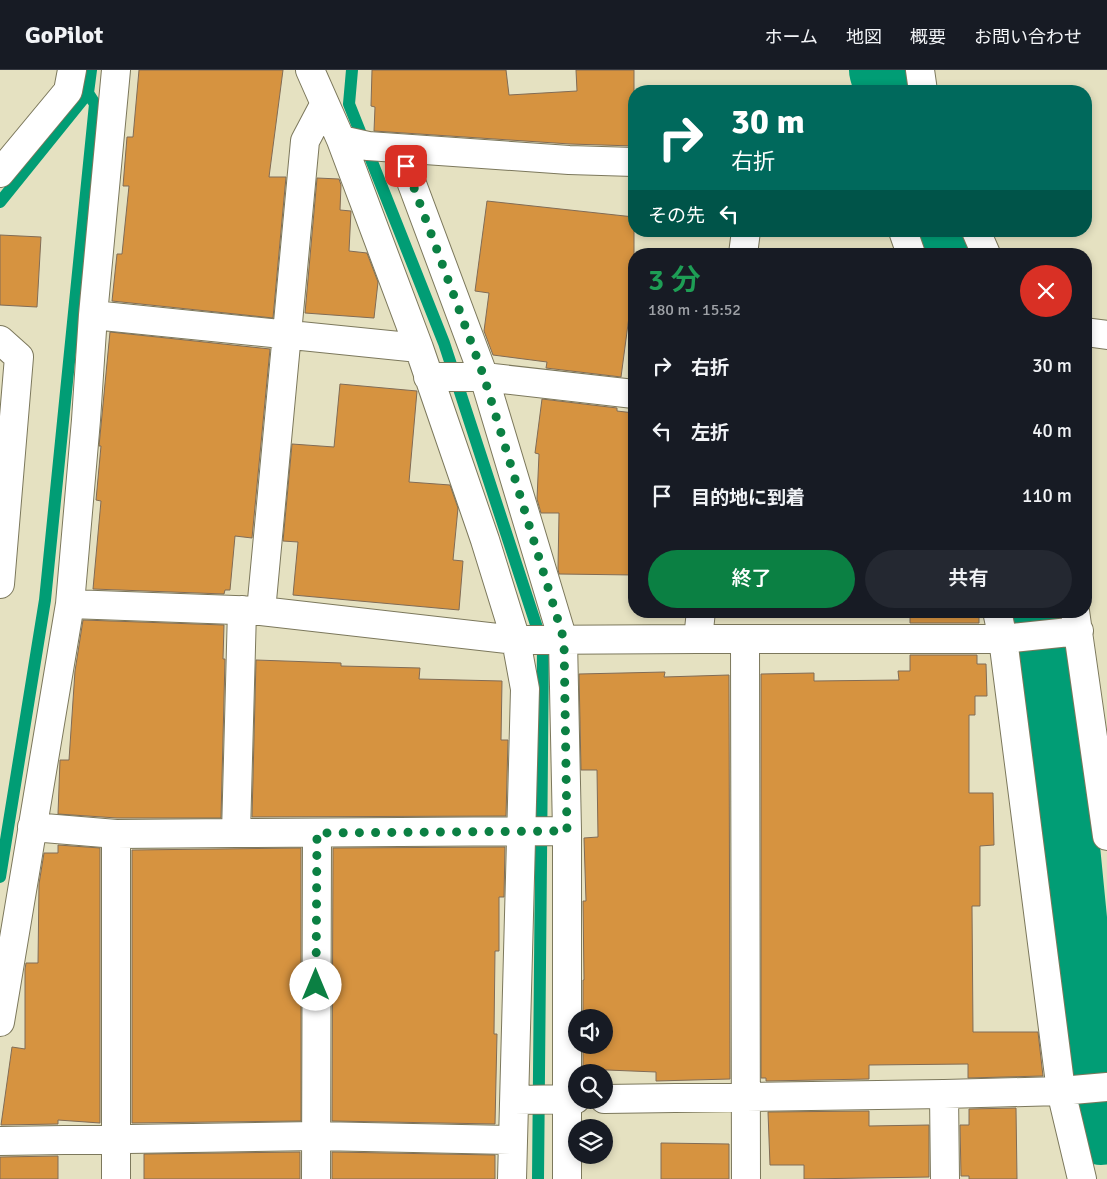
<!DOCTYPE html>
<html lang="ja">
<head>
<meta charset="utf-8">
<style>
  body { margin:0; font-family:Signika,"Noto Sans JP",sans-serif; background:#242831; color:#f1f3f6; height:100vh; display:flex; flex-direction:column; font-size:19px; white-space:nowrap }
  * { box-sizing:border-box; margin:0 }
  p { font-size:16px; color:#9ea1a6 }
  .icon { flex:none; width:28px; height:28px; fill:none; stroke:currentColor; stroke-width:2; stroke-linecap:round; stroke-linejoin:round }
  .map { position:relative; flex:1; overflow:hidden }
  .drawer { position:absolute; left:628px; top:178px; width:464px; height:370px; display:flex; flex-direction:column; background:#171b24; border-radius:20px; box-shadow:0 2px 8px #0003 }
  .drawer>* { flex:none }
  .banner { position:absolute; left:628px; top:15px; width:464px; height:152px; border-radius:20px; box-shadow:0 2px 8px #0003; background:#00695c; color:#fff; overflow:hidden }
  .tools { position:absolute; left:568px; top:939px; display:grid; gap:10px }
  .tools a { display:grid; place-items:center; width:45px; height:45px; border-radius:50%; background:#171b24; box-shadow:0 2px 8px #0003; font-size:25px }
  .pin { position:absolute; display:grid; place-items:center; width:42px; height:42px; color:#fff; margin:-21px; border-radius:10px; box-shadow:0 2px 8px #0006 }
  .me { position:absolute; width:55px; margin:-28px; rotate:0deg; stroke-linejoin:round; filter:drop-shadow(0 0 4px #0008) }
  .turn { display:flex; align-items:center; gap:18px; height:105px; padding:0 20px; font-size:22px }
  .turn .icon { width:65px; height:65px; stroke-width:2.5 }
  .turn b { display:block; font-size:35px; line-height:42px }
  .then { display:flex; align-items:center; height:48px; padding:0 20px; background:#0003; gap:10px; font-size:19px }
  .round { display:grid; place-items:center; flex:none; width:52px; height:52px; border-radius:26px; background:#242831 }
  .overview { display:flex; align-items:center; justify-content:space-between; height:85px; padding:0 20px }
  h1 { font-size:30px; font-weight:600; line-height:38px; color:#1e9e55 }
  .button { display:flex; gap:10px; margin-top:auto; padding:10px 20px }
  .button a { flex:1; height:58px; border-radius:30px; background:#0b8043; color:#fff; font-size:20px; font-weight:600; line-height:58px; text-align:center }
  .button a+a { background:#242831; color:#f1f3f6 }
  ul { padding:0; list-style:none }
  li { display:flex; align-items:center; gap:15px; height:65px; padding:0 20px }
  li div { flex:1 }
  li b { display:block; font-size:19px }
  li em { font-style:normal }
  header { display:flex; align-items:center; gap:30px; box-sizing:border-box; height:70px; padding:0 25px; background:#171b24; border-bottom:1px solid #363941 }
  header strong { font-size:24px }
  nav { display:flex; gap:28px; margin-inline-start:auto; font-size:18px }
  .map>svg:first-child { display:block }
</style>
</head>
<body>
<header>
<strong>GoPilot</strong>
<nav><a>ホーム</a><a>地図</a><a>概要</a><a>お問い合わせ</a></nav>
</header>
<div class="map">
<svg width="1107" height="1109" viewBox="0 0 1107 1109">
  <rect width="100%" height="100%" fill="#e5e1c1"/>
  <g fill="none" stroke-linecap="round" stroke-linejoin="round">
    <!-- stream -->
    <path stroke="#019d75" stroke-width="12" d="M 352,0 L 349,34 L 444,273 L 543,576 L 538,1109
      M 0,132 L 88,23 L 91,0
      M 0,807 L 45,530 L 95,34 L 88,23
      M 1101,1059 L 1107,1071"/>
    <!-- river -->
    <path stroke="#019d75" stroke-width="72" d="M 885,0 L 891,21
      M 937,161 L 945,184
      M 1036,541 L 1048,615 L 1078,920 L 1101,1059"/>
  </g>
  <!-- building -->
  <path fill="#d69340" stroke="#816c56" d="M 139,0 L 283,0 L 269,107 L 286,107 L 273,248 L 112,231 L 117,184 L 122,184 L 129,116 L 123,116 L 127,67 L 133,67 Z
    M 372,0 L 506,0 L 509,25 L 577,21 L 576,0 L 634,0 L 634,76 L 570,74 L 374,61 L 375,37 L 371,36 Z
    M 317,108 L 339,109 L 341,115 L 340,140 L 351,141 L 349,181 L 367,183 L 378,212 L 374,248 L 305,243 Z
    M 487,131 L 634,147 L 634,209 L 621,307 L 546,298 L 547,292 L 493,285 L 484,261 L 489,223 L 475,221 Z
    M 0,165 L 41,167 L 37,237 L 0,235 Z
    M 110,262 L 270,279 L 252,468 L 235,466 L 230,520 L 225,520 L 224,524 L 93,519 L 101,431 L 96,430 L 101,376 L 99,376 Z
    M 340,314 L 417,321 L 409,412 L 450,415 L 458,438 L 453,490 L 463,491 L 459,540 L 293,525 L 298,472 L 283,471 L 292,374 L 334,377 Z
    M 542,329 L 617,338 L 617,341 L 634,343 L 634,505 L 559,504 L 558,499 L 559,443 L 541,443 L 537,429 L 539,384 L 535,383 Z
    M 910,541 L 979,541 L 979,553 L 910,553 Z
    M 83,550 L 224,555 L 223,589 L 225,589 L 221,748 L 117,748 L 58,744 L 60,690 L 69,690 L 75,601 Z
    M 910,585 L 977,585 L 977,594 L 986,594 L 987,626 L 975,626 L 975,645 L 969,645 L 969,723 L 993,723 L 994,775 L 980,776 L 980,836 L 972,836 L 973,962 L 1038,962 L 1043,1006 L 968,1008 L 968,994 L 869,995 L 869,1009 L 766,1011 L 766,1008 L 761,1008 L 761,604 L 814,603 L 814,611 L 899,610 L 898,601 L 910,601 Z
    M 256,590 L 341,593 L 341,596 L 420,598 L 419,609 L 502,611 L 501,670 L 508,670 L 506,746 L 252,747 Z
    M 665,602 L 664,607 L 729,605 L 730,1009 L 656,1011 L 656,1002 L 583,999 L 583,975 L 604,975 L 604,948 L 583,948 L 583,910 L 584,910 L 583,831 L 586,831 L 584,768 L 598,767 L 597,700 L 581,700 L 579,604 Z
    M 58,775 L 100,778 L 100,1053 L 58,1050 L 58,1054 L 1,1055 L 12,977 L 25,979 L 25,899 L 26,893 L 38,893 L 39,814 L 44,783 L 58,783 Z
    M 505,777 L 504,827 L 499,827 L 499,881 L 495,881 L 494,964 L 497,964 L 495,1054 L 332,1051 L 333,778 Z
    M 301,778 L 301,1051 L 132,1053 L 132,780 Z
    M 1016,1038 L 1017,1109 L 969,1109 L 969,1106 L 961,1106 L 960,1055 L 969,1055 L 969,1039 Z
    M 869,1041 L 869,1056 L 929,1055 L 929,1107 L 804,1109 L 804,1095 L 770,1095 L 768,1042 Z
    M 661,1073 L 729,1074 L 729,1109 L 661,1109 Z
    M 300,1082 L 300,1109 L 144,1109 L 144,1084 Z
    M 332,1082 L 495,1085 L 495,1109 L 332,1109 Z
    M 58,1086 L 58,1109 L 0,1109 L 0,1087 Z"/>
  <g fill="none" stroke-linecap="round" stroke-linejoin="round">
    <!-- minor casing -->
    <g stroke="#7c785c" stroke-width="30">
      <path id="minor" d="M 310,0 L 341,70 L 419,278 L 485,470 L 516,570 L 525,619 L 512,1109
        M 920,0 L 923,21
        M 341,70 L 368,76 L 569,90 L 634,92
        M 399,79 L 484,307 L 428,307
        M 0,103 L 68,21 L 72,0
        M 903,161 L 911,184
        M 976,161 L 986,184
        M 743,184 L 746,161
        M 93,245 L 419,278
        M 1085,262 L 1107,265
        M 0,270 L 19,287 L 0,514
        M 70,534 L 261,541 L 516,570 L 698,569 L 701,541
        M 242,540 L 236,763 L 567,761 L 563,570 L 484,307 L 634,324
        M 261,541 L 305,71 L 324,35
        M 997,541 L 1003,569 L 1061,1021 L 1082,1109
        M 1075,541 L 1107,766
        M 698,569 L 1003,569 L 1079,561
        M 745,569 L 746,1109
        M 32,757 L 116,764 L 236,763
        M 567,761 L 567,1109
        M 0,952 L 70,534 L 86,350 L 93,245 L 116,0
        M 944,1024 L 945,1109
        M 604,1029 L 944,1024 L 1061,1021 L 1107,1017
        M 515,1030 L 576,1029
        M 0,1071 L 316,1066 L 512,1070
        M 116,1109 L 116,764
        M 316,1109 L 317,763"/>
    </g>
    <!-- minor -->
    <use href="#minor" stroke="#fff" stroke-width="28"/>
  </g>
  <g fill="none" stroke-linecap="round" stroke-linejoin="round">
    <!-- route -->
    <path stroke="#0b8043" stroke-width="9" stroke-dasharray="0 16.2" d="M 316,915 L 317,763 L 567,761 L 564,570 L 484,307 L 406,96"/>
  </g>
</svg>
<div class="tools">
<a><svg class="icon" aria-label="sound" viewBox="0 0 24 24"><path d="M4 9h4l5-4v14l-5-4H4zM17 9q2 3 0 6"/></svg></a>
<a><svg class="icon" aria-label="search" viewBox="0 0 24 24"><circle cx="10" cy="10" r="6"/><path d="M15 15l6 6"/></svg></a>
<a><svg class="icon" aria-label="layers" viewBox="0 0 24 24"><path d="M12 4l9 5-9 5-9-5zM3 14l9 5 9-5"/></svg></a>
</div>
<div class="pin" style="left:406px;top:96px;background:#d93025"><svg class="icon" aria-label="arrive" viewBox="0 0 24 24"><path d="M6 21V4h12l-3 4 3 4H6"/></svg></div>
<svg class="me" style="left:316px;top:915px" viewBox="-20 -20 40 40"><circle r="19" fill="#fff"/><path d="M0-13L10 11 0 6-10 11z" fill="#0b8043"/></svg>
<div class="banner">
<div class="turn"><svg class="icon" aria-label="right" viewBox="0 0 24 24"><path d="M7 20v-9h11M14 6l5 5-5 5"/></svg><div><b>30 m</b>右折</div></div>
<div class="then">その先<svg class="icon" aria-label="left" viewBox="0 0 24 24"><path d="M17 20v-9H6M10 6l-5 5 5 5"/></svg></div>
</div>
<section class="drawer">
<div class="overview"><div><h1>3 分</h1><p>180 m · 15:52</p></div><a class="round" style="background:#d93025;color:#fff"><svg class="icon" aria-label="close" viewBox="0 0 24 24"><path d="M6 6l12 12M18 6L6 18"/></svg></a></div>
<ul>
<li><svg class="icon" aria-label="right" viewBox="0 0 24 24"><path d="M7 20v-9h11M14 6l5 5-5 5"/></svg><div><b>右折</b></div><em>30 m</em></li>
<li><svg class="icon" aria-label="left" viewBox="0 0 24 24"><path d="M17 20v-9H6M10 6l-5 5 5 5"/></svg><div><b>左折</b></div><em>40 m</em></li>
<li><svg class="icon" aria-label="arrive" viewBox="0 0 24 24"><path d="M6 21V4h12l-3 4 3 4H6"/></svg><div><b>目的地に到着</b></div><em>110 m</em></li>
</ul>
<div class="button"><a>終了</a><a>共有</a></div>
</section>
</div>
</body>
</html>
